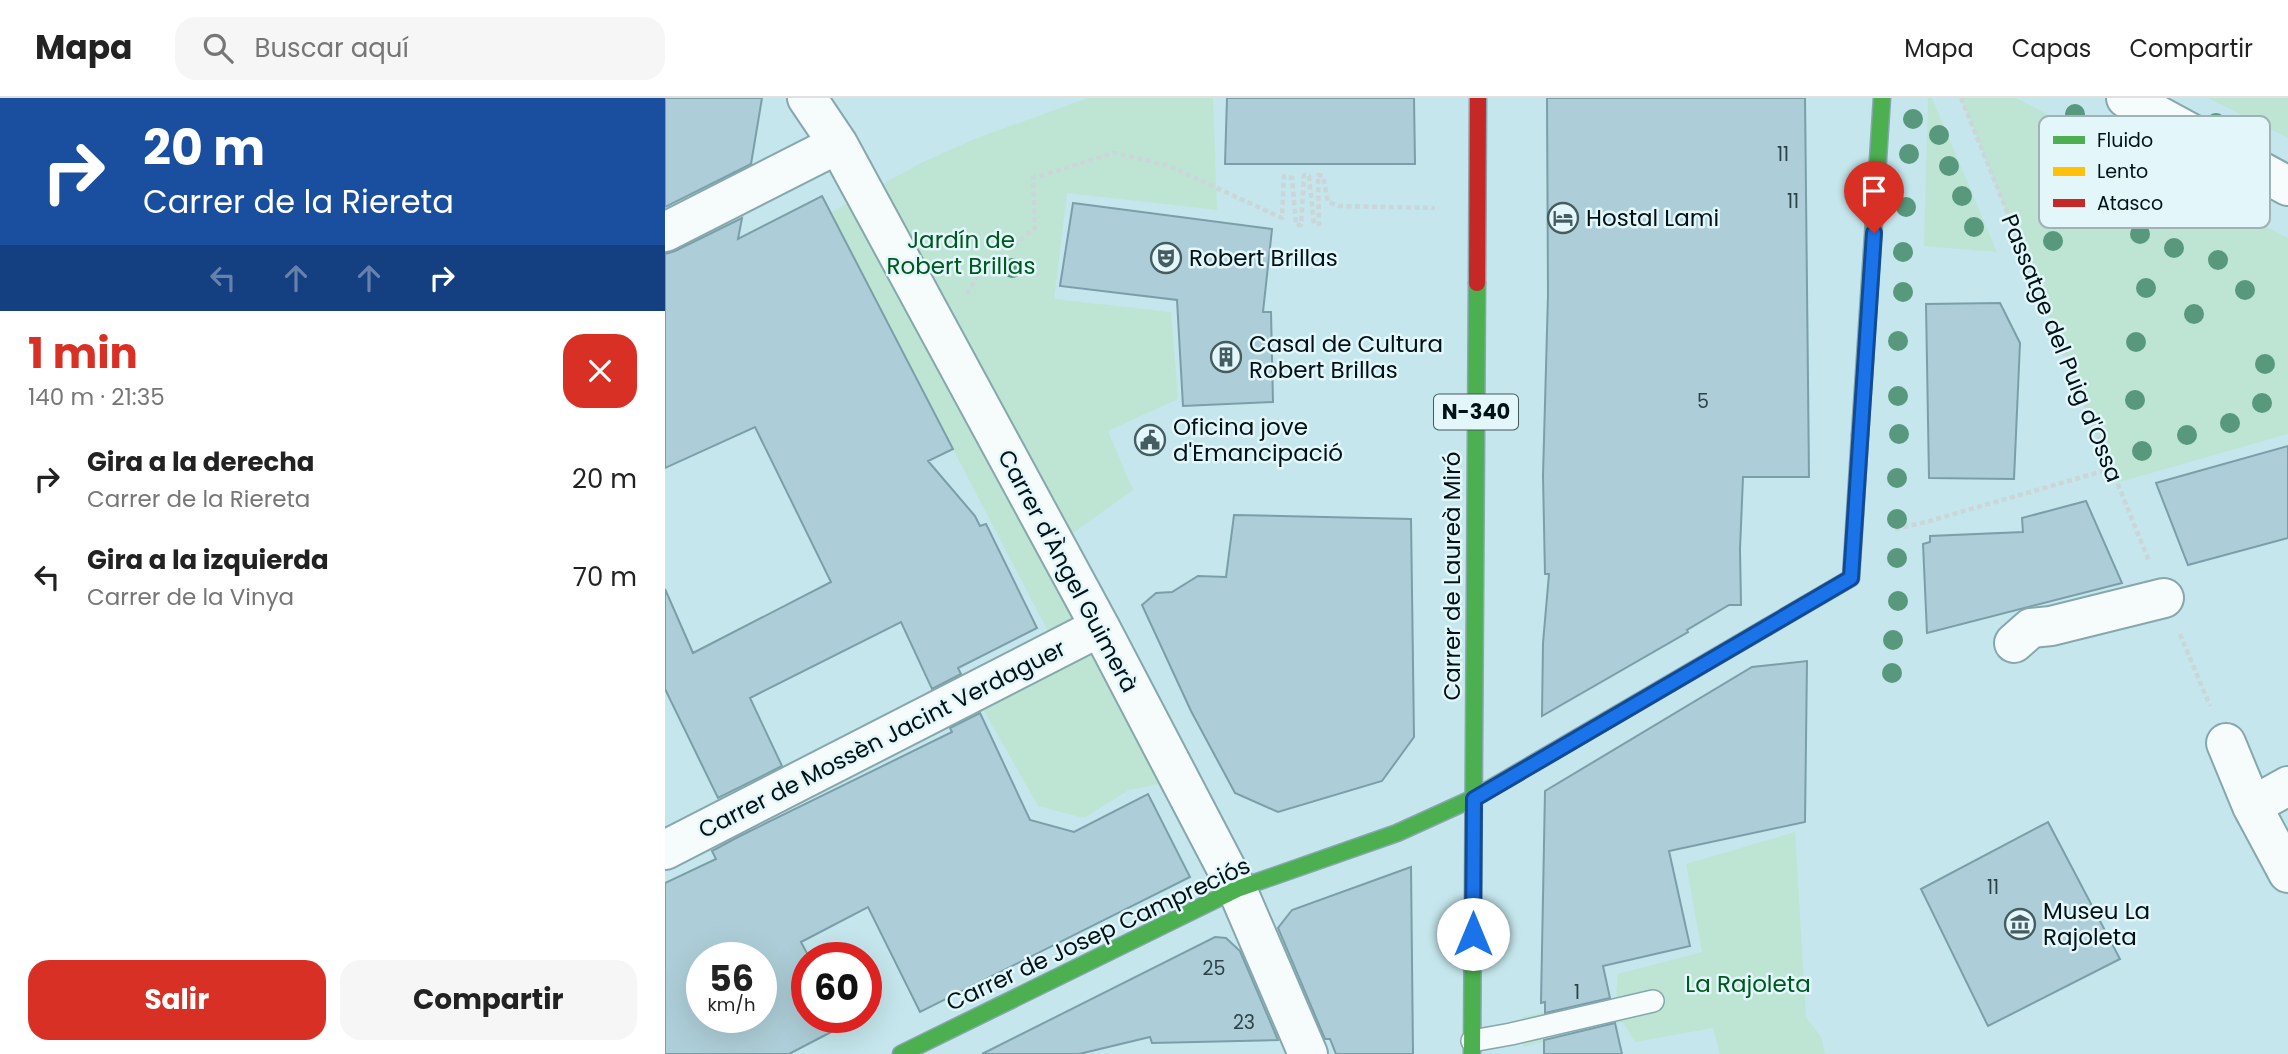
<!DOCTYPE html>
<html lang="es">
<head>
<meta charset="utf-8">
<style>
  body { margin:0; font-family:Poppins,sans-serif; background:#f6f6f6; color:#222; height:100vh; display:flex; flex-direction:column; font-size:26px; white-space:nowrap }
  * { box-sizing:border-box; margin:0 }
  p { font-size:23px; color:#767676 }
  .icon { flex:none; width:38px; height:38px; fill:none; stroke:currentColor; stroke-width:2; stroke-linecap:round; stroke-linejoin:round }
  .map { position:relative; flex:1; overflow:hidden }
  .side { display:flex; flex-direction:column; background:#fff; width:665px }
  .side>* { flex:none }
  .banner { background:#1a4fa0; color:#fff; overflow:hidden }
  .speed { position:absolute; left:21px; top:844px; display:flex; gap:14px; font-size:35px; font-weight:700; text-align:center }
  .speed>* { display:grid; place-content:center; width:91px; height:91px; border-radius:50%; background:#fff; box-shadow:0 7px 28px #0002; line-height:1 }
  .speed small { font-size:18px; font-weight:400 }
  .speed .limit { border:10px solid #d22; background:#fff; color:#111 }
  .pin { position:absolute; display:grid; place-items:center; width:60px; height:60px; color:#fff; margin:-72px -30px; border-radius:50% 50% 50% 0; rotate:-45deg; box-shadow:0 0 7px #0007 }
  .pin .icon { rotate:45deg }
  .me { position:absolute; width:77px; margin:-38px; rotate:0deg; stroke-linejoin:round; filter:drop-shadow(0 0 5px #0008) }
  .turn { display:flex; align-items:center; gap:24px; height:147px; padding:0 28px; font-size:32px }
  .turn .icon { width:91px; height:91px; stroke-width:2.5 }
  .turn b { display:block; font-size:49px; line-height:60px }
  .lanes { display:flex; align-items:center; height:66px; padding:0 28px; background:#0003; justify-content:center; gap:35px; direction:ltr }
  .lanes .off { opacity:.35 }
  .round { display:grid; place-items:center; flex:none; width:74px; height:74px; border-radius:21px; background:#f6f6f6 }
  .headline { display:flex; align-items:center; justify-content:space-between; height:119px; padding:0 28px }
  h1 { font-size:42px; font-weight:700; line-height:52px; color:#d93025 }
  .primary-button { display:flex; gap:14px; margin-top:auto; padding:14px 28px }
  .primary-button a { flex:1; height:80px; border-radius:21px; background:#d93025; color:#fff; font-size:28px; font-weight:700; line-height:80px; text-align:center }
  .primary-button a+a { background:#f6f6f6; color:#222 }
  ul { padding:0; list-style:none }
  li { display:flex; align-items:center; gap:21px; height:98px; padding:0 28px }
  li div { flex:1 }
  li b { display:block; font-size:26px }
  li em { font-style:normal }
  header { display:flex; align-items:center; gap:42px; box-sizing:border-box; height:98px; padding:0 35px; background:#fff; border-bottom:2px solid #e0e0e0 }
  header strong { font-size:33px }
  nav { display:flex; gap:38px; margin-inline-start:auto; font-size:24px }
  .search { width:490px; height:63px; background:#f6f6f6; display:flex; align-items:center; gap:18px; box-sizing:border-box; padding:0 24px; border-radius:21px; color:#767676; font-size:26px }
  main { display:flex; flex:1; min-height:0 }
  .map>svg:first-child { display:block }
</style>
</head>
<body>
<header>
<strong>Mapa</strong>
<div class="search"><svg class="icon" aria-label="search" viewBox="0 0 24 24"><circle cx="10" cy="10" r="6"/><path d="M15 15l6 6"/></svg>Buscar aquí</div>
<nav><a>Mapa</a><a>Capas</a><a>Compartir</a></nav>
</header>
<main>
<section class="side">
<div class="banner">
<div class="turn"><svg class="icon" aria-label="right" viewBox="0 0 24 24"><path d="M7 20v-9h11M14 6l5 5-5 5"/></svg><div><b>20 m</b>Carrer de la Riereta</div></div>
<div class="lanes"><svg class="icon off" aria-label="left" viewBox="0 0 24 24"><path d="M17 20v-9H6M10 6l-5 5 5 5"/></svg><svg class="icon off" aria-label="ahead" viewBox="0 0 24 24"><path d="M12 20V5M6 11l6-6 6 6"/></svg><svg class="icon off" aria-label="ahead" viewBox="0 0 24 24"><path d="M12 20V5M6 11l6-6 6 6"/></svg><svg class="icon" aria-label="right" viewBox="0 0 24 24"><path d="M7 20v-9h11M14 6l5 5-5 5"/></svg></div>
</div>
<div class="headline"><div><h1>1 min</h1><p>140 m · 21:35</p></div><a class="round" style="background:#d93025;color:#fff"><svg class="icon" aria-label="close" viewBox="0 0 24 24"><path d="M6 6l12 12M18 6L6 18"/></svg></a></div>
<ul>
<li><svg class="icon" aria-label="right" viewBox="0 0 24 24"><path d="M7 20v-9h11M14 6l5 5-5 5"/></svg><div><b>Gira a la derecha</b><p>Carrer de la Riereta</p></div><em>20 m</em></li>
<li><svg class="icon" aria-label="left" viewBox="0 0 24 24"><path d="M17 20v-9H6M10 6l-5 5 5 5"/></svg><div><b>Gira a la izquierda</b><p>Carrer de la Vinya</p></div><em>70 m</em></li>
</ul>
<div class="primary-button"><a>Salir</a><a>Compartir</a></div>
</section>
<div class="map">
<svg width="1623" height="956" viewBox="0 0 1623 956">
  <rect width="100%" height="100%" fill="#c4e6ec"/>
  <!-- green -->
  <path fill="#bee5d4" d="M 423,0 L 548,0 L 552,112 L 402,95 L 389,201 L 506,214 L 513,301 L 443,333 L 468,392 L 408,435 L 526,680 L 464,692 L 419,720 L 373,708 L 317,609 L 400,566 L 165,115 L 256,65 L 312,40 Z
    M 1263,0 L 1267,0 L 1332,154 L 1259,148 Z
    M 1296,0 L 1351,0 L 1623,140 L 1623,336 L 1451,385 Z
    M 1543,0 L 1623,0 L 1623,40 Z
    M 1130,734 L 1141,919 L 1156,939 L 1160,956 L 1055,956 L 1048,930 L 970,944 L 958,924 L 858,949 L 857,919 L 951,900 L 953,876 L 1037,854 L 1021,766 Z"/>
  <!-- building -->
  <path fill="#adced8" stroke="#7a9fa9" stroke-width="2" fill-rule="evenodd" d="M 0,0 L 97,0 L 86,66 L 0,109 Z
    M 562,0 L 749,0 L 750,66 L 560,66 Z
    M 882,0 L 1140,0 L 1144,379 L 1078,379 L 1075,451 L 1076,507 L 1064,507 L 1022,532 L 1023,534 L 877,618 L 878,545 L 884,476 L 880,476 L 878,378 L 883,197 Z
    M 157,98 L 288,351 L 263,363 L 310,418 L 315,428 L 321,426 L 372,530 L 293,570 L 296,576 L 267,591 L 236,524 L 85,600 L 117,668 L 53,700 L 0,591 L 0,491 L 28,555 L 166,484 L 90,329 L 0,370 L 0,156 L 10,153 L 77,120 L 73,141 Z
    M 408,105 L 607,131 L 598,214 L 606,214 L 608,304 L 518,308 L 512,202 L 395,188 Z
    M 1335,205 L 1355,245 L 1349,381 L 1264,380 L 1261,206 Z
    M 1623,348 L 1623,440 L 1523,467 L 1491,385 Z
    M 1421,403 L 1457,485 L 1262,535 L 1258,446 L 1265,444 L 1265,438 L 1358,434 L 1357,420 Z
    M 569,417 L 746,421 L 749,639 L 717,683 L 613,714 L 570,695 L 526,613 L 477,507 L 491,495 L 507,494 L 533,478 L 561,479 Z
    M 1142,563 L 1140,724 L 1004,753 L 1025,848 L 938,868 L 945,900 L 880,915 L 880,904 L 876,905 L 880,693 L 1087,569 Z
    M 315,615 L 365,722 L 409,734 L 483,696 L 525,779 L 255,914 L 203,809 L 136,844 L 144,859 L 142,859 L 142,919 L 174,919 L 176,923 L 167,927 L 170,932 L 124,956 L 0,956 L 0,785 L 51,761 L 47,753 L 73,739 L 287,634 L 285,630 ZM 37,859 L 96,859 L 96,919 L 37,919 Z
    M 1383,724 L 1455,861 L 1323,928 L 1256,791 Z
    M 746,769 L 748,956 L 671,956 L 665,941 L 660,941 L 613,830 L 627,812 Z
    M 550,839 L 561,840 L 575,853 L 613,942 L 487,945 L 485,939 L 414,956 L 317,956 Z
    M 950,925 L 957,956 L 879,956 L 879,942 Z"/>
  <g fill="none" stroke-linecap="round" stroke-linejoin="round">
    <!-- lane casing -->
    <g stroke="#86a7ac" stroke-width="24">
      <path id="lane" d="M 807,943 L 846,936 L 988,903"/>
    </g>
    <!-- street casing -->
    <g stroke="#86a7ac" stroke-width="42">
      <path id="street" d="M 142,0 L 173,46 L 435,529 L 572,791 L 643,956
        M 1461,0 L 1623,88
        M 0,134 L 173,46
        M 1349,545 L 1366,530 L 1386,528 L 1499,500
        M 1561,645 L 1587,708 L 1623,775
        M 1587,708 L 1623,688
        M 0,752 L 435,529"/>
    </g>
    <!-- fast casing -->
    <g stroke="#86a7ac" stroke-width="19">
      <path id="fast" d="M 1195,337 L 1217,0
        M 236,956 L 572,791 L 732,735 L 809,700 L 1102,529
        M 807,956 L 812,185"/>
    </g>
    <!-- slow casing -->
    <g stroke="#86a7ac" stroke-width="19">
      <path id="slow" d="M 1102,529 L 1186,480 L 1195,337"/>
    </g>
    <!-- jam casing -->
    <g stroke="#86a7ac" stroke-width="19">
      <path id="jam" d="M 812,185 L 813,0"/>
    </g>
    <!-- path -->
    <path stroke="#cbd6d8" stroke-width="4.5" stroke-dasharray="5 3.5" stroke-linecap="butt" d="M 1296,0 L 1484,463
      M 302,196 L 313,176 L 370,130 L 368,80 L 449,55 L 502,67 L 617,120 L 619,78 L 627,80 L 631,127 L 636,127 L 639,77 L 644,78 L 649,126 L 654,126 L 653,77 L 658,78 L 663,104 L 674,108 L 770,110
      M 1230,431 L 1261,424 L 1445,371
      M 1515,536 L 1545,608"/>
    <!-- lane -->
    <use href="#lane" stroke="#f6fbfc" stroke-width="21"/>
    <!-- street -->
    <use href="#street" stroke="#f6fbfc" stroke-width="38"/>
    <!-- fast -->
    <use href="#fast" stroke="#4caf50" stroke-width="16"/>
    <!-- slow -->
    <use href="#slow" stroke="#ffc107" stroke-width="16"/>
    <!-- jam -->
    <use href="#jam" stroke="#c62828" stroke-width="16"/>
  </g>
  <!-- trees -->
  <g fill="#58987c">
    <circle cx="1410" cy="16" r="10"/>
    <circle cx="1248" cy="21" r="10"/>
    <circle cx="1551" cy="25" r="10"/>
    <circle cx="1274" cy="37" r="10"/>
    <circle cx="1244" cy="56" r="10"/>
    <circle cx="1284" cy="68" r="10"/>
    <circle cx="1297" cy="98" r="10"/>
    <circle cx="1241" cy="109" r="10"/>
    <circle cx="1309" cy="129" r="10"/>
    <circle cx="1475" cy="136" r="10"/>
    <circle cx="1388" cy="143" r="10"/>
    <circle cx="1509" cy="150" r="10"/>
    <circle cx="1238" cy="154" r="10"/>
    <circle cx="1553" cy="162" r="10"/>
    <circle cx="347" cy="170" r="10"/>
    <circle cx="1481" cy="190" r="10"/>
    <circle cx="1580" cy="192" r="10"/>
    <circle cx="1238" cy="194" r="10"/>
    <circle cx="1529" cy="216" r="10"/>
    <circle cx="1233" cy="243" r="10"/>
    <circle cx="1471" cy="244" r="10"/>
    <circle cx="1600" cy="266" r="10"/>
    <circle cx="1233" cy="298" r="10"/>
    <circle cx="1470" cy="302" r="10"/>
    <circle cx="1597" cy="305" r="10"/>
    <circle cx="1565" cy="325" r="10"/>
    <circle cx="1234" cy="336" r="10"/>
    <circle cx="1522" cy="337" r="10"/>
    <circle cx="1477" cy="353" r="10"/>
    <circle cx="1232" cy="380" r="10"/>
    <circle cx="1232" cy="421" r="10"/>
    <circle cx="1232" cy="460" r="10"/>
    <circle cx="1233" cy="503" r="10"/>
    <circle cx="1228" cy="542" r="10"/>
    <circle cx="1227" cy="575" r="10"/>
  </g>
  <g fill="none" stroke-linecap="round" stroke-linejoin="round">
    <!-- route casing -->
    <g stroke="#114b97" stroke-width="18">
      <path id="route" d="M 808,836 L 809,701 L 1186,480 L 1209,135"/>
    </g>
    <!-- route -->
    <use href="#route" stroke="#1a73e8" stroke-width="12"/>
  </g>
  <!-- icons -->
  <defs>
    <g id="hotel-ring" transform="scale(1.575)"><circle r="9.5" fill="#e3f7fa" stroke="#455c61" stroke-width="1.5"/><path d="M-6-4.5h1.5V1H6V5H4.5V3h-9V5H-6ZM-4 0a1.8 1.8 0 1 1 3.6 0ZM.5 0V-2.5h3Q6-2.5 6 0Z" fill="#455c61"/></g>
    <g id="theatre-ring" transform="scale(1.575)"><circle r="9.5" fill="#e3f7fa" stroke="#455c61" stroke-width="1.5"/><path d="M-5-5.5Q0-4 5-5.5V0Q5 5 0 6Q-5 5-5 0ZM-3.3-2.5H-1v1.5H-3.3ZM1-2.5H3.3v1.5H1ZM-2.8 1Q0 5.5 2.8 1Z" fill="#455c61"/></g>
    <g id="building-ring" transform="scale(1.575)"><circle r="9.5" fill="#e3f7fa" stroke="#455c61" stroke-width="1.5"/><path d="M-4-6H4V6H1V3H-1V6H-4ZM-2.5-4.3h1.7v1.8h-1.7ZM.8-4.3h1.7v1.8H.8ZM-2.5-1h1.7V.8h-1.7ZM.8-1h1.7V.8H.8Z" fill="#455c61"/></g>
    <g id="civic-ring" transform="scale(1.575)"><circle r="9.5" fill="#e3f7fa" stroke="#455c61" stroke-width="1.5"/><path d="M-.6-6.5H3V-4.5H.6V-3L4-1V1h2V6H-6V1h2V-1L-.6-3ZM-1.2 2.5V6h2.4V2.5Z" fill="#455c61"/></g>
    <g id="museum-ring" transform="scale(1.575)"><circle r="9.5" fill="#e3f7fa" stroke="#455c61" stroke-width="1.5"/><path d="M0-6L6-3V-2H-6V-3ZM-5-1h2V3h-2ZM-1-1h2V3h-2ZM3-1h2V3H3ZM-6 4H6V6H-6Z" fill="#455c61"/></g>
  </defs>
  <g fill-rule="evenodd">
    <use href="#hotel-ring" x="898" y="120"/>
    <use href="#theatre-ring" x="501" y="160"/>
    <use href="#building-ring" x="561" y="259"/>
    <use href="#civic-ring" x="485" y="342"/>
    <use href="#museum-ring" x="1355" y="826"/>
  </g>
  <g text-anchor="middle" stroke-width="5" stroke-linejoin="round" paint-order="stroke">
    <!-- number labels -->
    <g font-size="19" fill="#2b4146">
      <text x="1118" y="63">11</text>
      <text x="1128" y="110">11</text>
      <text x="1038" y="310">5</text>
      <text x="1328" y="796">11</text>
      <text x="549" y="877">25</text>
      <text x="912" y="901">1</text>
      <text x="579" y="931">23</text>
    </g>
    <!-- shield labels -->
    <rect fill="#e3f7fa" stroke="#44575a" stroke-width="2" x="769" y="296.5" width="84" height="35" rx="5"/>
    <g font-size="21" font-weight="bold" fill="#001216">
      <text x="811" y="321">N-340</text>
    </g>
    <!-- poi labels -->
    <g font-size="23" fill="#001216" stroke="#e3f7fa" text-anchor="start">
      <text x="921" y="128">Hostal Lami</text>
      <text x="524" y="168">Robert Brillas</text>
      <text x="584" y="254">Casal de Cultura<tspan x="584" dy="26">Robert Brillas</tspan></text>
      <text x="508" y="337">Oficina jove<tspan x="508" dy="26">d'Emancipació</tspan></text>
      <text x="1378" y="821">Museu La<tspan x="1378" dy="26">Rajoleta</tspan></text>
    </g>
    <!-- park labels -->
    <g font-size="23" fill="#005821" stroke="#e3f7fa">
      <text x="296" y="150">Jardín de<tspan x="296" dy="26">Robert Brillas</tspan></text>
      <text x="1083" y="894">La Rajoleta</text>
    </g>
    <!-- street labels -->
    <g font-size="23" fill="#001216" stroke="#e3f7fa">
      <text transform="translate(1397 250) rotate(68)" y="8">Passatge del Puig d'Ossa</text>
      <text transform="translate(403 473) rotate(62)" y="8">Carrer d'Àngel Guimerà</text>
      <text transform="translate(787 478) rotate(-90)" y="8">Carrer de Laureà Miró</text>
      <text transform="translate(217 641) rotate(-27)" y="8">Carrer de Mossèn Jacint Verdaguer</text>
      <text transform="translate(433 836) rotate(-25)" y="8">Carrer de Josep Campreciós</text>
    </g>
  </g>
  <!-- legend -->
  <rect x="1374" y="18" width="231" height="112" rx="10" fill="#e3f7fa" stroke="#9fb2b6" stroke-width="2"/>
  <rect x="1388" y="38" width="32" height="8" fill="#4caf50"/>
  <rect x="1388" y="69" width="32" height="9" fill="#ffc107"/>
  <rect x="1388" y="101" width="32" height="8" fill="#c62828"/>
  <g font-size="19" fill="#001216">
    <text x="1432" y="49">Fluido</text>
    <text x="1432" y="80">Lento</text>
    <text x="1432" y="112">Atasco</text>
  </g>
</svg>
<div class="speed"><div>56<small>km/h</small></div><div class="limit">60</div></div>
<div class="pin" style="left:1209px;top:135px;background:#d93025"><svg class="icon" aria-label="arrive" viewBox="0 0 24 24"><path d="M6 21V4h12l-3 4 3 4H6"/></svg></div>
<svg class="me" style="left:808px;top:836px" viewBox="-20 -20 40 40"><circle r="19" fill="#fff"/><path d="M0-13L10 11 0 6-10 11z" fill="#1a73e8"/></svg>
</div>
</main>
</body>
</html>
